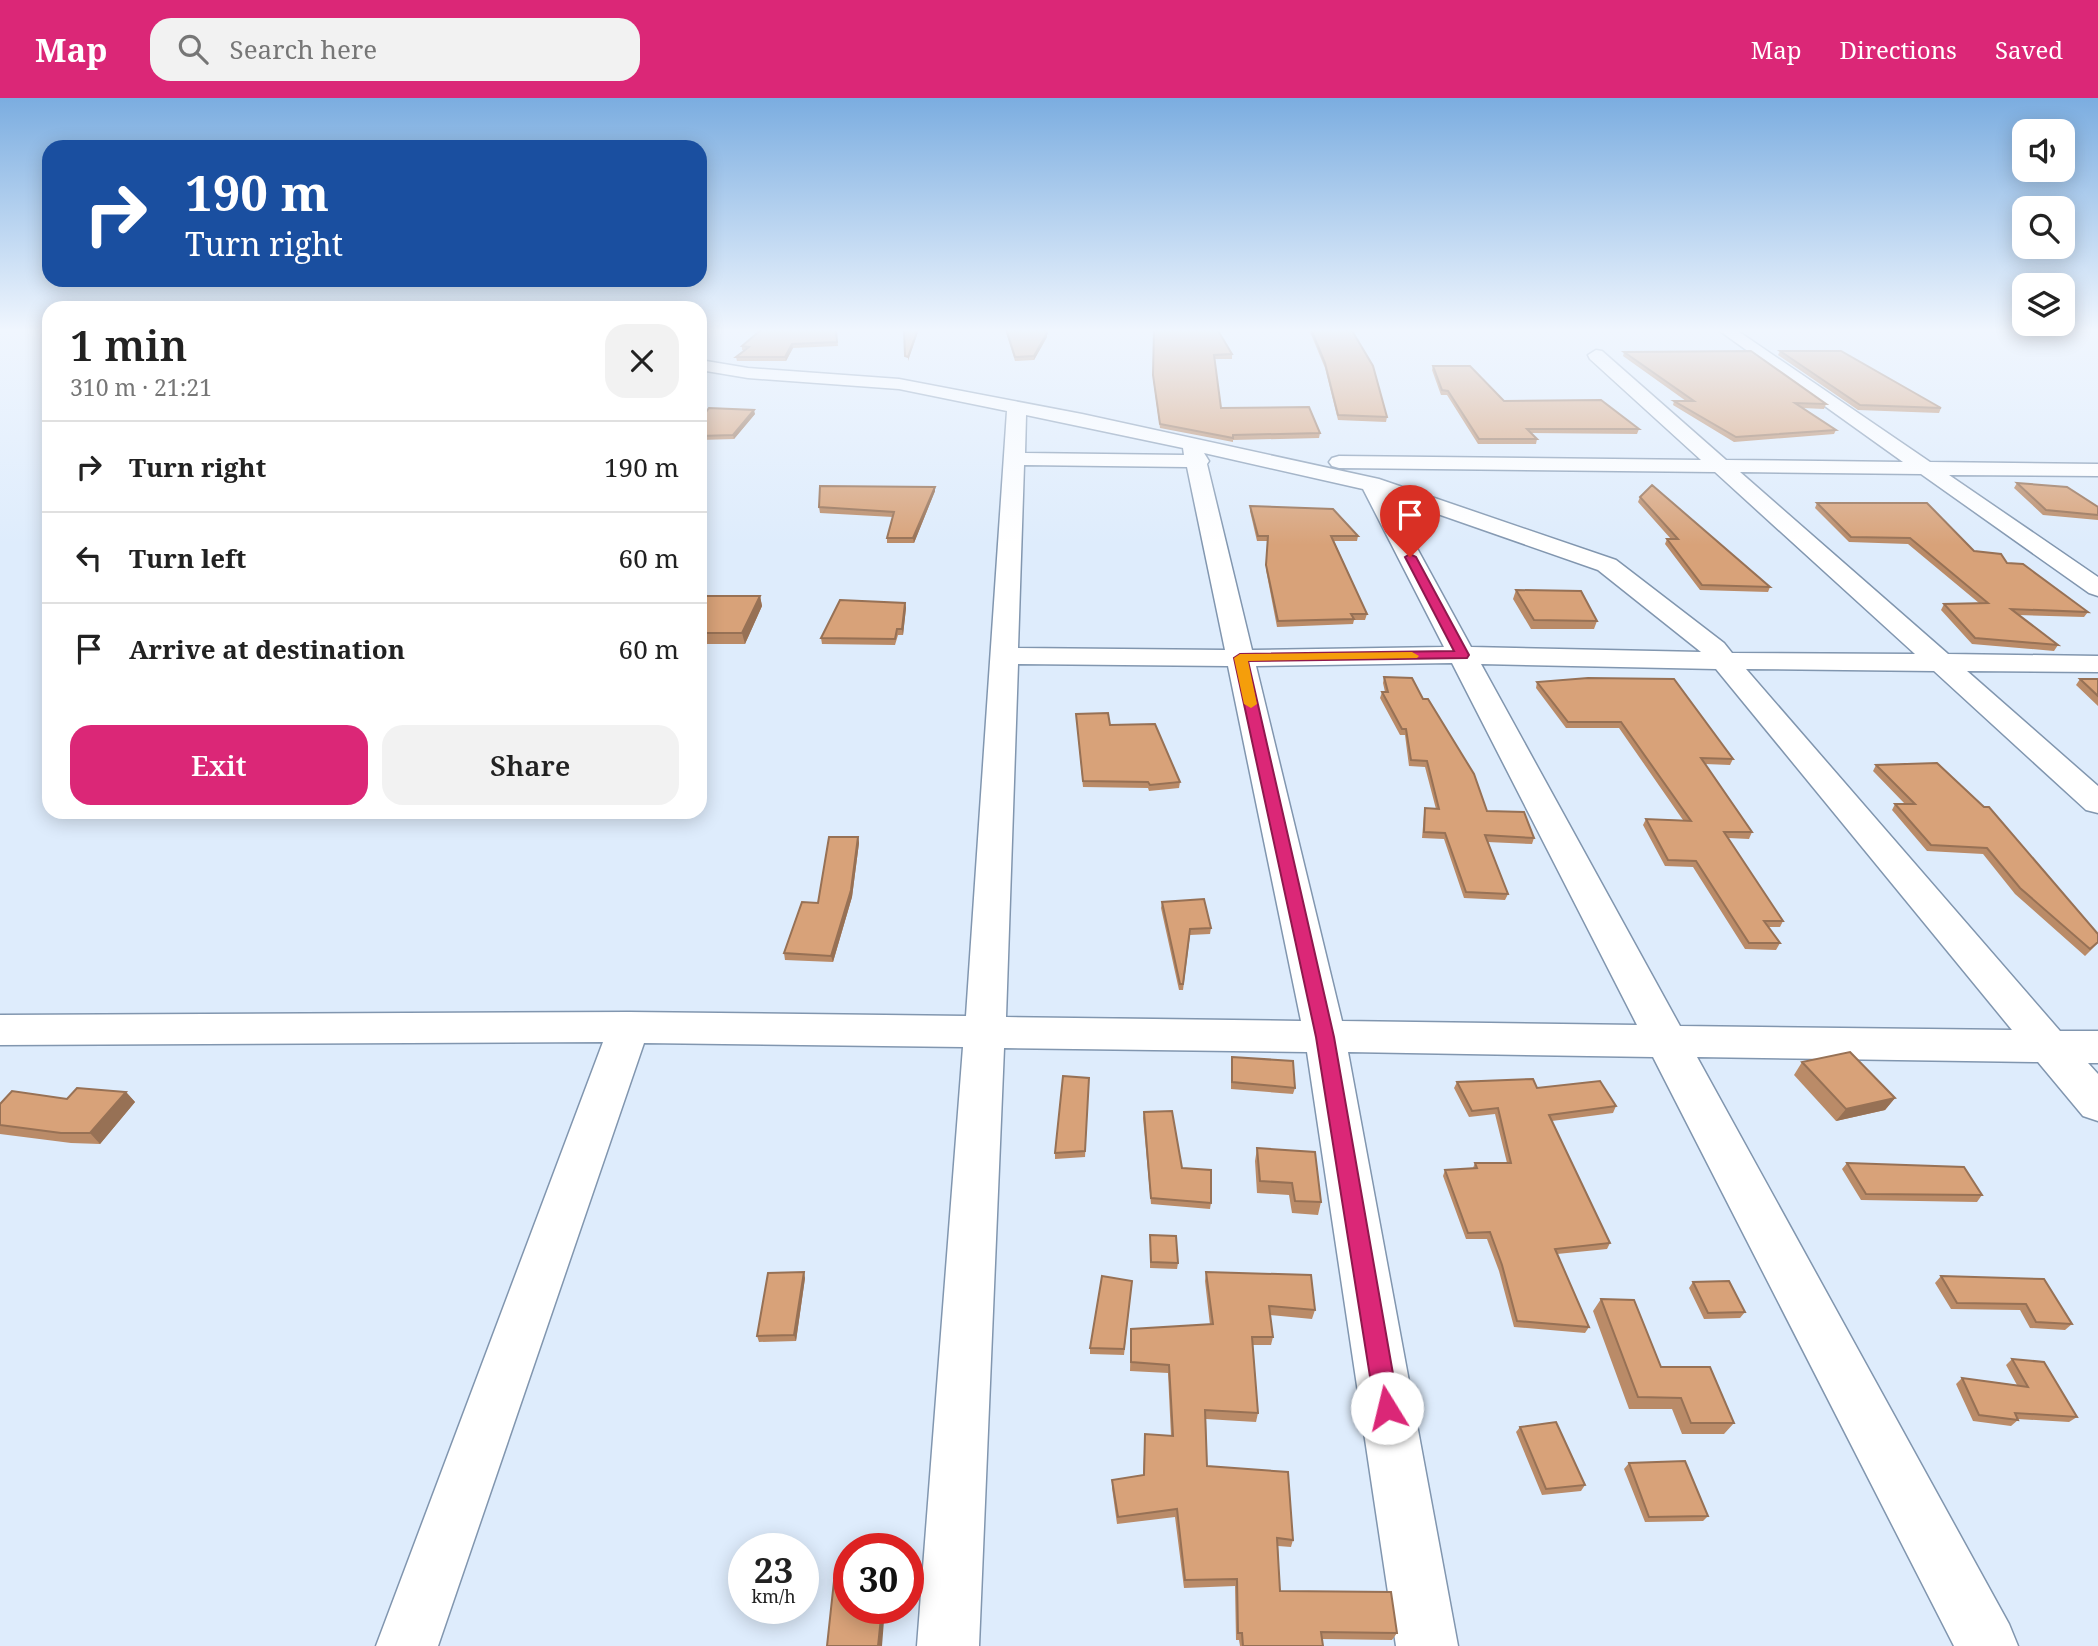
<!DOCTYPE html>
<html lang="en">
<head>
<meta charset="utf-8">
<style>
  body { margin:0; font-family:"Noto Serif",serif; background:#f2f2f2; color:#222; height:100vh; display:flex; flex-direction:column; font-size:26px; white-space:nowrap }
  * { box-sizing:border-box; margin:0 }
  p { font-size:23px; color:#767676 }
  .icon { flex:none; width:38px; height:38px; fill:none; stroke:currentColor; stroke-width:2; stroke-linecap:round; stroke-linejoin:round }
  .map { position:relative; flex:1; overflow:hidden }
  .sheet { position:absolute; left:42px; top:203px; width:665px; height:518px; display:flex; flex-direction:column; background:#fff; border-radius:21px; box-shadow:0 4px 18px #0003 }
  .sheet>* { flex:none }
  .banner { position:absolute; left:42px; top:42px; width:665px; height:147px; border-radius:21px; box-shadow:0 4px 18px #0003; background:#1a4fa0; color:#fff; overflow:hidden }
  .buttons { position:absolute; left:2012px; top:21px; display:grid; gap:14px }
  .buttons a { display:grid; place-items:center; width:63px; height:63px; border-radius:14px; background:#fff; box-shadow:0 4px 18px #0003; font-size:35px }
  .speed { position:absolute; left:728px; top:1435px; display:flex; gap:14px; font-size:35px; font-weight:700; text-align:center }
  .speed>* { display:grid; place-content:center; width:91px; height:91px; border-radius:50%; background:#fff; box-shadow:0 4px 18px #0003; line-height:1 }
  .speed small { font-size:18px; font-weight:400 }
  .speed .limit { border:10px solid #d22; background:#fff; color:#111 }
  .pin { position:absolute; display:grid; place-items:center; width:60px; height:60px; color:#fff; margin:-72px -30px; border-radius:50% 50% 50% 0; rotate:-45deg; box-shadow:0 0 7px #0007 }
  .pin .icon { rotate:45deg }
  .me { position:absolute; width:77px; margin:-38px; rotate:351deg; stroke-linejoin:round; filter:drop-shadow(0 0 5px #0008) }
  .turn { display:flex; align-items:center; gap:24px; height:147px; padding:0 28px; font-size:32px }
  .turn .icon { width:91px; height:91px; stroke-width:2.5 }
  .turn b { display:block; font-size:49px; line-height:60px }
  .round { display:grid; place-items:center; flex:none; width:74px; height:74px; border-radius:21px; background:#f2f2f2 }
  .summary { display:flex; align-items:center; justify-content:space-between; height:119px; padding:0 28px }
  h1 { font-size:42px; font-weight:600; line-height:52px }
  .primary-button { display:flex; gap:14px; margin-top:auto; padding:14px 28px }
  .primary-button a { flex:1; height:80px; border-radius:21px; background:#db2777; color:#fff; font-size:28px; font-weight:600; line-height:80px; text-align:center }
  .primary-button a+a { background:#f2f2f2; color:#222 }
  ul { padding:0; list-style:none }
  li { display:flex; align-items:center; gap:21px; height:91px; padding:0 28px; border-top:2px solid #e0e0e0 }
  li div { flex:1 }
  li b { display:block; font-size:26px }
  li em { font-style:normal }
  header { display:flex; align-items:center; gap:42px; box-sizing:border-box; height:98px; padding:0 35px; background:#db2777; color:#fff }
  header strong { font-size:33px }
  nav { display:flex; gap:38px; margin-inline-start:auto; font-size:24px }
  .search { width:490px; height:63px; background:#f2f2f2; display:flex; align-items:center; gap:18px; box-sizing:border-box; padding:0 24px; border-radius:21px; color:#767676; font-size:26px }
  .map>svg:first-child { display:block }
</style>
</head>
<body>
<header>
<strong>Map</strong>
<div class="search"><svg class="icon" aria-label="search" viewBox="0 0 24 24"><circle cx="10" cy="10" r="6"/><path d="M15 15l6 6"/></svg>Search here</div>
<nav><a>Map</a><a>Directions</a><a>Saved</a></nav>
</header>
<div class="map">
<svg width="2098" height="1548" viewBox="0 0 2098 1548">
  <rect width="100%" height="100%" fill="#deecfc"/>
  <g fill="none" stroke-linecap="round" stroke-linejoin="round">
    <!-- minor casing -->
    <g stroke="#8196af" stroke-width="3">
      <path id="minor" d="M 1717,231 L 1735,231 L 1930,364 L 2098,366 L 2098,378 L 1949,377 L 2098,479 L 2098,498 L 2089,495 L 1921,376 L 1740,374 L 1948,556 L 2098,558 L 2098,574 L 1967,573 L 2098,688 L 2098,715 L 2086,712 L 1934,573 L 1746,571 L 2060,933 L 2098,933 L 2098,965 L 2088,965 L 2098,976 L 2098,1023 L 2083,1018 L 2038,964 L 1697,959 L 2009,1526 L 2018,1548 L 1954,1548 L 1653,959 L 1348,954 L 1458,1548 L 1396,1548 L 1307,954 L 1004,950 L 979,1548 L 917,1548 L 963,949 L 644,945 L 438,1548 L 376,1548 L 603,944 L 0,947 L 0,917 L 629,914 L 966,918 L 1007,313 L 899,291 L 748,280 L 700,272 L 700,262 L 748,270 L 899,281 L 1082,316 L 1379,381 L 1616,462 L 1724,545 L 1732,555 L 1915,556 L 1715,374 L 1339,370 L 1332,368 L 1329,364 L 1332,360 L 1339,358 L 1701,362 L 1590,261 L 1588,257 L 1596,252 L 1602,253 L 1726,362 L 1903,364 ZM 1026,317 L 1183,350 L 1184,357 L 1025,355 ZM 1204,355 L 1363,391 L 1444,549 L 1252,552 L 1207,366 L 1209,363 ZM 1024,367 L 1187,369 L 1225,552 L 1018,550 ZM 1389,399 L 1598,472 L 1701,554 L 1471,549 ZM 1452,565 L 1637,927 L 1342,923 L 1256,568 ZM 1018,566 L 1228,568 L 1301,923 L 1006,919 ZM 1481,566 L 1716,571 L 2012,932 L 1680,928 Z"/>
    </g>
    <!-- minor -->
    <use href="#minor" fill="#fff" fill-rule="evenodd"/>
  </g>
  <!-- wall -->
  <path fill="#ba8b68" d="M 836,231 L 838,248 L 793,250 L 786,263 L 737,263 L 736,259 L 744,252 L 742,252 L 742,248 Z
    M 1005,231 L 1046,231 L 1047,239 L 1034,262 L 1015,263 Z
    M 1154,231 L 1232,256 L 1232,261 L 1214,261 L 1221,310 L 1320,335 L 1319,340 L 1233,342 L 1233,344 L 1160,330 L 1153,281 Z
    M 1311,231 L 1387,319 L 1386,324 L 1338,322 L 1325,270 L 1310,234 Z
    M 1780,253 L 1941,310 L 1939,315 L 1858,312 L 1778,257 Z
    M 1624,254 L 1826,306 L 1824,311 L 1803,310 L 1836,332 L 1834,336 L 1734,344 L 1673,307 L 1674,303 L 1686,303 L 1623,258 Z
    M 1433,268 L 1504,303 L 1639,331 L 1637,336 L 1531,335 L 1537,341 L 1536,346 L 1478,346 L 1447,297 L 1441,297 L 1432,272 Z
    M 755,316 L 734,341 L 700,342 L 700,322 Z
    M 2017,385 L 2098,409 L 2098,422 L 2043,417 L 2014,390 Z
    M 935,393 L 914,445 L 887,445 L 887,440 L 893,419 L 820,415 L 819,409 Z
    M 1640,399 L 1770,489 L 1768,494 L 1700,492 L 1665,446 L 1667,441 L 1671,441 L 1638,404 Z
    M 1817,405 L 1974,453 L 2007,465 L 2088,514 L 2084,519 L 2018,517 L 2058,547 L 2054,553 L 1972,546 L 1941,512 L 1944,506 L 1979,505 L 1908,446 L 1849,444 L 1815,410 Z
    M 1250,408 L 1358,438 L 1357,443 L 1334,443 L 1367,516 L 1365,522 L 1354,522 L 1353,526 L 1277,529 L 1266,472 L 1268,443 L 1257,443 L 1250,413 Z
    M 1516,492 L 1597,523 L 1594,531 L 1531,531 L 1513,501 Z
    M 700,498 L 760,498 L 762,508 L 745,546 L 700,546 Z
    M 905,505 L 906,510 L 903,537 L 898,537 L 895,547 L 822,546 L 821,540 Z
    M 1384,579 L 1487,713 L 1534,740 L 1532,746 L 1487,744 L 1508,796 L 1505,802 L 1464,800 L 1444,741 L 1422,740 L 1424,716 L 1425,710 L 1436,711 L 1425,669 L 1409,668 L 1405,637 L 1400,637 L 1380,600 L 1382,594 L 1385,594 L 1383,585 Z
    M 2080,581 L 2098,581 L 2098,608 L 2076,587 Z
    M 1537,584 L 1733,661 L 1730,667 L 1705,666 L 1752,734 L 1749,741 L 1728,740 L 1783,823 L 1780,829 L 1768,829 L 1780,845 L 1776,852 L 1745,851 L 1693,769 L 1665,768 L 1643,727 L 1646,721 L 1683,722 L 1619,630 L 1566,630 L 1536,590 Z
    M 1076,616 L 1110,627 L 1180,684 L 1179,690 L 1149,693 L 1148,690 L 1083,689 Z
    M 1937,665 L 2098,836 L 2098,845 L 2085,858 L 2015,796 L 1983,756 L 1927,753 L 1892,712 L 1895,706 L 1905,706 L 1873,673 L 1876,667 Z
    M 858,739 L 859,745 L 852,799 L 833,864 L 785,862 L 784,855 L 818,805 Z
    M 1162,804 L 1211,830 L 1210,836 L 1190,837 L 1183,892 L 1179,892 L 1161,810 Z
    M 1232,959 L 1295,990 L 1293,996 L 1231,991 L 1231,965 Z
    M 1802,964 L 1895,1000 L 1885,1012 L 1836,1023 L 1794,977 Z
    M 1089,980 L 1085,1059 L 1055,1061 L 1055,1055 Z
    M 1457,984 L 1537,990 L 1616,1008 L 1613,1015 L 1552,1023 L 1610,1145 L 1607,1151 L 1557,1156 L 1589,1229 L 1585,1235 L 1514,1229 L 1499,1173 L 1487,1141 L 1466,1141 L 1443,1078 L 1445,1072 L 1473,1070 L 1475,1065 L 1507,1065 L 1495,1016 L 1469,1019 L 1454,990 Z
    M 126,994 L 135,1004 L 100,1046 L 71,1045 L 0,1036 L 0,1006 L 67,1001 Z
    M 1144,1014 L 1182,1070 L 1211,1105 L 1210,1111 L 1151,1106 L 1143,1020 Z
    M 1257,1050 L 1321,1104 L 1318,1117 L 1292,1115 L 1289,1097 L 1257,1095 L 1255,1063 Z
    M 1847,1065 L 1982,1097 L 1977,1104 L 1861,1102 L 1842,1071 Z
    M 1150,1137 L 1178,1165 L 1177,1171 L 1150,1170 Z
    M 1206,1174 L 1315,1212 L 1312,1221 L 1270,1217 L 1273,1239 L 1271,1247 L 1253,1247 L 1258,1315 L 1256,1324 L 1206,1321 L 1207,1368 L 1293,1442 L 1291,1449 L 1278,1448 L 1280,1493 L 1397,1535 L 1392,1542 L 1322,1541 L 1323,1548 L 1240,1548 L 1239,1542 L 1236,1542 L 1235,1488 L 1184,1490 L 1175,1419 L 1117,1426 L 1112,1390 L 1112,1382 L 1143,1377 L 1145,1336 L 1171,1338 L 1168,1275 L 1130,1273 L 1131,1231 L 1210,1227 L 1205,1183 Z
    M 1941,1178 L 2044,1181 L 2072,1226 L 2065,1232 L 2030,1230 L 2020,1212 L 1951,1211 L 1935,1185 Z
    M 805,1180 L 796,1243 L 759,1244 L 757,1238 Z
    M 1132,1183 L 1124,1257 L 1090,1256 L 1090,1250 Z
    M 1693,1184 L 1745,1214 L 1740,1220 L 1704,1221 L 1689,1190 Z
    M 1601,1201 L 1661,1269 L 1734,1325 L 1724,1336 L 1682,1336 L 1672,1311 L 1629,1311 L 1593,1213 Z
    M 2012,1261 L 2077,1319 L 2069,1324 L 2017,1321 L 2018,1322 L 2011,1328 L 1973,1323 L 1956,1286 L 1962,1280 L 2017,1287 L 2006,1267 Z
    M 1520,1329 L 1585,1387 L 1581,1393 L 1542,1397 L 1516,1334 Z
    M 1629,1365 L 1708,1418 L 1703,1423 L 1645,1424 L 1624,1371 Z"/>
  <!-- shaded-wall -->
  <path fill="#977155" d="M 918,231 L 919,231 L 908,263 L 908,259 Z
    M 1047,235 L 1047,239 L 1034,262 L 1034,258 Z
    M 792,246 L 793,250 L 786,263 L 785,259 Z
    M 754,312 L 755,316 L 734,341 L 733,337 Z
    M 935,389 L 935,393 L 914,445 L 913,440 Z
    M 760,498 L 762,508 L 745,546 L 742,535 Z
    M 905,505 L 906,510 L 903,537 L 902,531 Z
    M 858,739 L 859,745 L 852,799 L 833,864 L 831,858 Z
    M 126,994 L 135,1004 L 100,1046 L 90,1035 Z
    M 1895,1000 L 1885,1012 L 1836,1023 L 1846,1011 Z
    M 804,1174 L 805,1180 L 796,1243 L 794,1237 Z
    M 882,1510 L 885,1510 L 882,1548 L 878,1548 Z"/>
  <!-- building -->
  <path fill="#d8a279" stroke="#977155" stroke-width="2" d="M 762,231 L 836,231 L 837,244 L 792,246 L 785,259 L 736,259 L 749,249 L 742,248 Z
    M 904,231 L 918,231 L 908,259 L 905,258 Z
    M 1006,231 L 1046,231 L 1047,235 L 1034,258 L 1015,259 Z
    M 1154,231 L 1217,231 L 1232,256 L 1214,257 L 1221,310 L 1309,309 L 1320,335 L 1233,337 L 1233,340 L 1160,326 L 1153,277 Z
    M 1311,231 L 1351,231 L 1373,268 L 1387,319 L 1338,317 L 1325,265 Z
    M 1751,253 L 1826,306 L 1795,305 L 1836,332 L 1736,339 L 1674,303 L 1694,303 L 1624,254 Z
    M 1780,253 L 1841,253 L 1941,310 L 1860,307 Z
    M 1433,268 L 1470,268 L 1504,303 L 1601,302 L 1639,331 L 1527,331 L 1537,341 L 1479,341 L 1448,293 L 1442,292 Z
    M 709,310 L 754,312 L 733,337 L 700,338 L 700,322 Z
    M 2017,385 L 2067,389 L 2098,409 L 2098,417 L 2046,412 Z
    M 1652,387 L 1770,489 L 1702,487 L 1667,441 L 1678,441 L 1640,399 Z
    M 820,388 L 935,389 L 913,440 L 887,440 L 894,414 L 819,409 Z
    M 1817,405 L 1927,405 L 1974,453 L 2001,456 L 2007,465 L 2023,466 L 2088,514 L 2011,511 L 2058,547 L 1975,540 L 1944,506 L 1988,505 L 1910,440 L 1851,439 Z
    M 1250,408 L 1333,411 L 1358,438 L 1331,438 L 1367,516 L 1351,516 L 1354,521 L 1278,523 L 1266,467 L 1268,438 L 1258,438 Z
    M 1516,492 L 1581,493 L 1597,523 L 1534,522 Z
    M 700,498 L 760,498 L 742,535 L 700,535 Z
    M 840,502 L 905,505 L 902,531 L 897,531 L 895,541 L 821,540 Z
    M 1384,579 L 1412,580 L 1423,601 L 1428,601 L 1474,676 L 1487,713 L 1524,714 L 1534,740 L 1485,737 L 1508,796 L 1466,794 L 1445,735 L 1424,734 L 1425,710 L 1439,711 L 1427,663 L 1411,662 L 1406,631 L 1402,631 L 1382,594 L 1388,594 Z
    M 1588,580 L 1674,581 L 1733,661 L 1701,660 L 1752,734 L 1724,734 L 1783,823 L 1764,823 L 1780,845 L 1749,845 L 1696,763 L 1668,762 L 1646,721 L 1691,723 L 1621,624 L 1568,624 L 1537,584 Z
    M 2080,581 L 2098,581 L 2098,598 Z
    M 1108,615 L 1110,627 L 1155,626 L 1180,684 L 1150,687 L 1148,684 L 1083,683 L 1076,616 Z
    M 1937,665 L 1984,709 L 1989,709 L 2098,836 L 2098,844 L 2090,851 L 2020,790 L 1987,750 L 1931,747 L 1895,706 L 1915,706 L 1876,667 Z
    M 829,739 L 858,739 L 851,792 L 831,858 L 784,855 L 802,804 L 818,805 Z
    M 1204,801 L 1211,830 L 1190,831 L 1183,886 L 1180,886 L 1162,804 Z
    M 1850,954 L 1895,1000 L 1846,1011 L 1802,964 Z
    M 1232,959 L 1293,963 L 1295,990 L 1232,984 Z
    M 1063,978 L 1089,980 L 1085,1053 L 1055,1055 Z
    M 1533,981 L 1537,990 L 1600,983 L 1616,1008 L 1549,1017 L 1610,1145 L 1555,1151 L 1589,1229 L 1517,1223 L 1502,1167 L 1490,1134 L 1468,1135 L 1445,1072 L 1477,1070 L 1475,1065 L 1511,1065 L 1498,1010 L 1472,1013 L 1457,984 Z
    M 77,990 L 126,994 L 90,1035 L 61,1035 L 0,1027 L 0,1006 L 12,993 L 67,1001 Z
    M 1172,1013 L 1182,1070 L 1211,1072 L 1211,1105 L 1151,1100 L 1144,1014 Z
    M 1257,1050 L 1315,1054 L 1321,1104 L 1295,1103 L 1292,1085 L 1260,1083 Z
    M 1847,1065 L 1964,1069 L 1982,1097 L 1866,1096 Z
    M 1150,1137 L 1176,1138 L 1178,1165 L 1151,1164 Z
    M 804,1174 L 794,1237 L 757,1238 L 768,1175 Z
    M 1206,1174 L 1311,1177 L 1315,1212 L 1269,1208 L 1273,1239 L 1252,1239 L 1258,1315 L 1205,1312 L 1207,1368 L 1288,1374 L 1293,1442 L 1277,1440 L 1280,1493 L 1391,1494 L 1397,1535 L 1321,1534 L 1323,1548 L 1243,1548 L 1242,1535 L 1238,1535 L 1237,1481 L 1185,1482 L 1177,1411 L 1118,1419 L 1112,1382 L 1144,1377 L 1145,1336 L 1173,1338 L 1169,1267 L 1131,1264 L 1131,1231 L 1213,1226 Z
    M 1102,1178 L 1132,1183 L 1124,1251 L 1090,1250 Z
    M 1941,1178 L 2044,1181 L 2072,1226 L 2036,1224 L 2026,1206 L 1957,1205 Z
    M 1729,1183 L 1745,1214 L 1708,1215 L 1693,1184 Z
    M 1601,1201 L 1634,1202 L 1661,1269 L 1710,1269 L 1734,1325 L 1691,1325 L 1681,1300 L 1638,1299 Z
    M 2012,1261 L 2044,1264 L 2077,1319 L 2015,1315 L 2018,1322 L 1979,1317 L 1962,1280 L 2028,1289 Z
    M 1556,1324 L 1585,1387 L 1546,1391 L 1520,1329 Z
    M 1685,1363 L 1708,1418 L 1649,1419 L 1629,1365 Z
    M 834,1483 L 849,1483 L 849,1510 L 882,1510 L 878,1548 L 827,1548 Z"/>
  <!-- sky -->
  <linearGradient id="sky" x2="0" y2="1"><stop stop-color="#7bade0"/><stop offset="0.52" stop-color="#f0f6fe"/><stop offset="1" stop-color="#f0f6fe" stop-opacity="0"/></linearGradient>
  <rect width="2098" height="447" fill="url(#sky)"/>
  <!-- route -->
  <path fill="#db2777" stroke="#8e194d" stroke-width="2" d="M 1410,456 L 1416,459 L 1469,557 L 1467,560 L 1248,563 L 1334,939 L 1399,1310 L 1396,1318 L 1387,1322 L 1379,1318 L 1375,1310 L 1316,939 L 1234,560 L 1240,556 L 1454,553 L 1405,459 Z"/>
  <!-- slow -->
  <path fill="#f59e0b" d="M 1412,554 L 1419,558 L 1417,560 L 1248,563 L 1257,606 L 1251,610 L 1244,606 L 1234,560 L 1240,556 Z"/>
</svg>
<div class="buttons">
<a><svg class="icon" aria-label="sound" viewBox="0 0 24 24"><path d="M4 9h4l5-4v14l-5-4H4zM17 9q2 3 0 6"/></svg></a>
<a><svg class="icon" aria-label="search" viewBox="0 0 24 24"><circle cx="10" cy="10" r="6"/><path d="M15 15l6 6"/></svg></a>
<a><svg class="icon" aria-label="layers" viewBox="0 0 24 24"><path d="M12 4l9 5-9 5-9-5zM3 14l9 5 9-5"/></svg></a>
</div>
<div class="speed"><div>23<small>km/h</small></div><div class="limit">30</div></div>
<div class="pin" style="left:1410px;top:459px;background:#d93025"><svg class="icon" aria-label="arrive" viewBox="0 0 24 24"><path d="M6 21V4h12l-3 4 3 4H6"/></svg></div>
<svg class="me" style="left:1387px;top:1310px" viewBox="-20 -20 40 40"><circle r="19" fill="#fff"/><path d="M0-13L10 11 0 6-10 11z" fill="#db2777"/></svg>
<div class="banner">
<div class="turn"><svg class="icon" aria-label="right" viewBox="0 0 24 24"><path d="M7 20v-9h11M14 6l5 5-5 5"/></svg><div><b>190 m</b>Turn right</div></div>
</div>
<section class="sheet">
<div class="summary"><div><h1>1 min</h1><p>310 m · 21:21</p></div><a class="round"><svg class="icon" aria-label="close" viewBox="0 0 24 24"><path d="M6 6l12 12M18 6L6 18"/></svg></a></div>
<ul>
<li><svg class="icon" aria-label="right" viewBox="0 0 24 24"><path d="M7 20v-9h11M14 6l5 5-5 5"/></svg><div><b>Turn right</b></div><em>190 m</em></li>
<li><svg class="icon" aria-label="left" viewBox="0 0 24 24"><path d="M17 20v-9H6M10 6l-5 5 5 5"/></svg><div><b>Turn left</b></div><em>60 m</em></li>
<li><svg class="icon" aria-label="arrive" viewBox="0 0 24 24"><path d="M6 21V4h12l-3 4 3 4H6"/></svg><div><b>Arrive at destination</b></div><em>60 m</em></li>
</ul>
<div class="primary-button"><a>Exit</a><a>Share</a></div>
</section>
</div>
</body>
</html>
